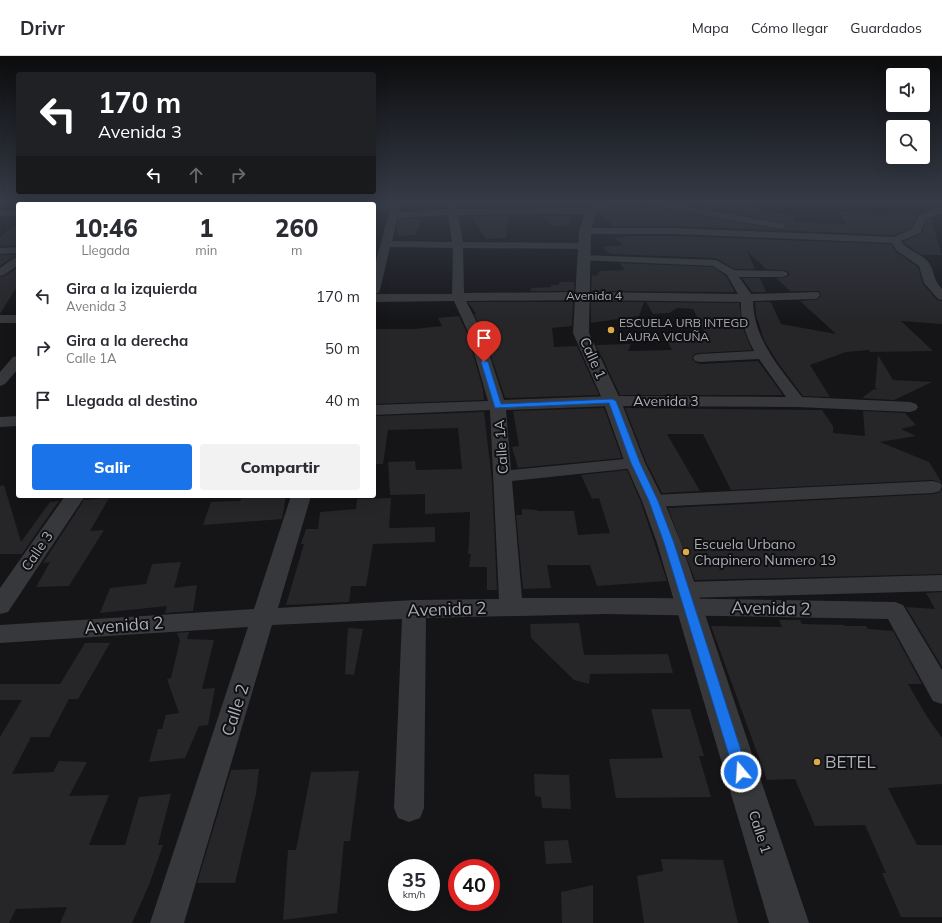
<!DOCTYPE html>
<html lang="es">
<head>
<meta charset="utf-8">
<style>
  body { margin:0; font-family:Mulish,sans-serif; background:#f2f2f3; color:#2b2b33; height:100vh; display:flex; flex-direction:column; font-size:15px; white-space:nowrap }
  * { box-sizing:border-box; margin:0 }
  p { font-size:13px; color:#7c7c81 }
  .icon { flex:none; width:22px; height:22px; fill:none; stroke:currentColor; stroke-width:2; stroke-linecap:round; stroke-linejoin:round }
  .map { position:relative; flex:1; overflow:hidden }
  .drawer { position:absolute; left:16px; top:146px; width:360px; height:296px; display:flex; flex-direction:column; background:#fff; border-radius:4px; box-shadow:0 4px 16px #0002 }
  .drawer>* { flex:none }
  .hud { position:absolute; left:16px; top:16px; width:360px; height:122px; border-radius:4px; box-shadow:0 4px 16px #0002; background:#202124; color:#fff; overflow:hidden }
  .tools { position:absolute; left:886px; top:12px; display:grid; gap:8px }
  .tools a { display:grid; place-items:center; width:44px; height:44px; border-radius:4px; background:#fff; box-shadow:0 4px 16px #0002; font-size:20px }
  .speed { position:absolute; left:388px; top:803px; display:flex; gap:8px; font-size:20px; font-weight:700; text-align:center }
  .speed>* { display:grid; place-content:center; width:52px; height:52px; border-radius:50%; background:#fff; box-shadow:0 4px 16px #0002; line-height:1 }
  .speed small { font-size:10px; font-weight:400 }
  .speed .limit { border:6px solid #d22; background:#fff; color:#111 }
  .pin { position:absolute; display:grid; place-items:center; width:34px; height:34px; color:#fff; margin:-41px -17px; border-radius:50% 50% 50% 0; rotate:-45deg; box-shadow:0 0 4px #0007 }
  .pin .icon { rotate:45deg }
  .me { position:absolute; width:44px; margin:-22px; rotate:342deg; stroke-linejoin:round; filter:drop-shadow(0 0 3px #0008) }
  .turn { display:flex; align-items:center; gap:14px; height:84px; padding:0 16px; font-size:18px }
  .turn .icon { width:52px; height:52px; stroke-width:2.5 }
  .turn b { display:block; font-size:28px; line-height:34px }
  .lanes { display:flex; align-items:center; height:38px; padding:0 16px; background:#0003; justify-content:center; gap:20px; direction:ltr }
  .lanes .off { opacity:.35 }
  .eta { display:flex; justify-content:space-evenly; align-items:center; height:68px; text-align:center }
  .eta b { font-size:24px; font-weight:800; line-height:28px }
  .button { display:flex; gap:8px; margin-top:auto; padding:8px 16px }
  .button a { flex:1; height:46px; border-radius:4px; background:#1a73e8; color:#fff; font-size:16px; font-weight:800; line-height:46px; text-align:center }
  .button a+a { background:#f2f2f3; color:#2b2b33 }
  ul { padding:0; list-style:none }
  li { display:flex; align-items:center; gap:12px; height:52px; padding:0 16px }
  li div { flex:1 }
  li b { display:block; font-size:15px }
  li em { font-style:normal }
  header { display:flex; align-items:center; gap:24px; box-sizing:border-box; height:56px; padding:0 20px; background:#fff; border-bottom:1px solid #e1e1e2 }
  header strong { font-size:19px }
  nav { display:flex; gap:22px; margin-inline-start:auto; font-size:14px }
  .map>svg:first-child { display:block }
</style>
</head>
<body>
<header>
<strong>Drivr</strong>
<nav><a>Mapa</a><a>Cómo llegar</a><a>Guardados</a></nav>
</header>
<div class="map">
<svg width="942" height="867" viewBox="0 0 942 867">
  <rect width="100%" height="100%" fill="#151517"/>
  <!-- building -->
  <path fill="#262628" d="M 530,145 L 568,145 L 569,151 L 535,151 Z
    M 611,145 L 638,145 L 643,149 L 781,174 L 787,171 L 781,166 L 664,145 L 752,145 L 762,156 L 797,160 L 793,166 L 847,169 L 838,156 L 868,155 L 878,159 L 883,159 L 895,155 L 917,160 L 911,172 L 894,179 L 675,170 L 614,170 L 598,156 Z
    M 509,148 L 508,151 L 466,150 Z
    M 472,160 L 508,160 L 506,182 L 486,183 Z
    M 543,160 L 570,160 L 571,168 L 552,170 Z
    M 422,162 L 415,179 L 399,180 L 396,172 L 398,163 Z
    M 931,163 L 934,164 L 932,172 L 934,172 L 942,199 L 922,199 L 903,186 L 921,178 L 927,164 Z
    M 18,167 L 18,190 L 0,190 L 0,181 Z
    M 624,180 L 675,180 L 891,188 L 895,195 L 918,211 L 923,228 L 937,244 L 942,245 L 942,268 L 901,265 L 933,295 L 870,296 L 869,294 L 846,296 L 810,309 L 830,341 L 803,340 L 778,307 L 764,284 L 756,259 L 755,246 L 771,246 L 781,268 L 836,278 L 800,245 L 818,243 L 821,240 L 819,235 L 790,235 L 776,222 L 787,221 L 790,218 L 787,215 L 766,213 L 747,195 L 755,213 L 734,213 L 716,202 L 610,198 L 602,191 L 623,189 L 615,182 L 626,181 Z
    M 18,198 L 18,200 L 13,201 L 0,210 L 0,199 Z
    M 619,207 L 713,211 L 726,220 L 735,236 L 591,235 L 592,219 L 597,220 L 599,215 L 625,214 Z
    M 18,211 L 18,229 L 0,258 L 0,221 L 5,220 Z
    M 742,222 L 760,222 L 766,236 L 752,236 Z
    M 559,226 L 574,226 L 574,235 L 531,235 L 531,232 L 551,231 L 551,229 L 559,229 Z
    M 468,246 L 573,246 L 572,270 L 552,272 L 554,291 L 577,290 L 599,339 L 505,342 L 483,276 L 474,258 L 476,258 Z
    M 591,246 L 644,246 L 639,260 L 591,267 Z
    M 646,246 L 739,247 L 743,272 L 752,294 L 700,297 L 694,298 L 692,303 L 695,306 L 700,308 L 758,305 L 783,339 L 620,339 L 596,289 L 631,288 L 628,295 L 672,294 L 668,286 L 709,284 L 693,253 L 677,252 L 669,257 L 653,258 Z
    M 459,260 L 467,277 L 483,333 L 484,344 L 374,348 L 374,313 L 376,304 L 374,304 L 374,273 L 414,273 L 442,270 L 438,262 Z
    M 878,299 L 893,324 L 932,326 L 894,344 L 862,342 L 874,333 L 878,334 L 875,331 Z
    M 604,352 L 622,402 L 518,412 L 512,391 L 519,390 L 513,355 Z
    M 625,352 L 822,354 L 833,370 L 833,377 L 865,380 L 863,355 L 905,357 L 916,369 L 901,373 L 916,380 L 880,386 L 929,406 L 942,427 L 933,424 L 731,434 L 703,378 L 667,378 L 700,435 L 662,437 L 646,406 Z
    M 484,356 L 492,425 L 497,534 L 487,534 L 487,511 L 469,511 L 471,498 L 468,498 L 469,485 L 470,456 L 425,458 L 425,438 L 390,439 L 388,406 L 415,405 L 416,414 L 462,413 L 458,372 L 388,374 L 383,408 L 374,408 L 374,360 Z
    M 627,414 L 641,446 L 667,525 L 597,530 L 590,509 L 547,509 L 551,532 L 523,533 L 516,459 L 522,459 L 522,453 L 537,454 L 537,455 L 574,455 L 578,479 L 610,477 L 599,442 L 592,443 L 581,419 Z
    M 4,429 L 21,486 L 50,446 L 59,445 L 22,498 L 0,498 L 0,430 Z
    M 942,434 L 942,518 L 696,524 L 695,524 L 668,452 L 933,438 L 940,436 Z
    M 242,440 L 286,440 L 282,463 L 203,469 L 211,446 L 240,445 Z
    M 109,442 L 90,475 L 104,474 L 69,530 L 36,531 L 50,506 L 43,507 L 84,444 Z
    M 391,442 L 389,472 L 435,471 L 435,486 L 373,488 L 366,530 L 351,530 L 349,546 L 286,549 L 304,488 L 301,488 L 306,473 L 318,473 L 320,456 L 356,453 L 357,443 Z
    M 181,506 L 174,532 L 197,529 L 193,555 L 165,557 L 167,550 L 100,557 L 110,532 L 146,528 L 152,508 Z
    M 942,536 L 942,611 L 906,551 L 935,553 L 926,537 Z
    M 779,564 L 800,564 L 802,568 L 844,569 L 845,570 L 866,570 L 868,573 L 893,575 L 922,628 L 908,628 L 926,659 L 942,682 L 942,728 L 888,732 L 917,789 L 942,789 L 942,861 L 901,861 L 882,817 L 886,817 L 865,769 L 815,770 L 795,723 L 767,724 L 711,570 L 782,571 Z
    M 579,567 L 584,599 L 668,598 L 673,617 L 590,618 L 589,628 L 574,624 L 531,582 L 530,568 Z
    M 348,572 L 363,573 L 354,619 L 345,618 Z
    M 189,576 L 187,583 L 214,584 L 202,633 L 215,632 L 208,669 L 199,670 L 185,702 L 149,706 L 158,673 L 162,673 L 166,659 L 179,657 L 167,623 L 171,622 L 180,584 L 177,577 Z
    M 85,587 L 110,587 L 78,643 L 69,643 L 49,681 L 31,681 L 12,718 L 53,716 L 59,705 L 87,706 L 69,740 L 109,739 L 89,789 L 125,789 L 139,741 L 171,738 L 158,789 L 163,789 L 149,829 L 132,867 L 60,867 L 67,851 L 16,853 L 9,867 L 0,867 L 0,681 L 22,644 L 0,644 L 0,628 L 60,628 Z
    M 651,653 L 690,653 L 704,700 L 699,700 L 711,741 L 616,742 L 609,703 L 663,702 Z
    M 259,713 L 256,738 L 235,827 L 197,827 L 231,714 Z
    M 359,715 L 350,785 L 344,785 L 337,857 L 283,864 L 288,794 L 296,794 L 311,716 Z
    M 534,718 L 569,719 L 571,753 L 542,752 L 541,741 L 535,740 Z
    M 568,784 L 572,807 L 546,808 L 544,785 Z
    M 661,803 L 723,804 L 738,867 L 644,867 L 637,820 L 663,815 Z
    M 593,829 L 593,867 L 562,867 L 561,836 Z"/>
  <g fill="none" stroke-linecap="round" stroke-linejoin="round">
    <!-- minor -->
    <path fill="#37383b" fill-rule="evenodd" d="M 54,145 L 63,145 L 61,148 L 50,148 Z
      M 116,145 L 125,145 L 123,148 L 113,148 Z
      M 163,145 L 174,145 L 171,148 L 159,148 Z
      M 258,145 L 267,145 L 265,148 L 255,148 Z
      M 393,145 L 401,145 L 399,156 L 449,153 L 452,145 L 460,145 L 458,153 L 591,152 L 596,155 L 591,158 L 458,159 L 463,186 L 584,187 L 589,190 L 584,193 L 463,192 L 464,237 L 583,236 L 738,238 L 727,219 L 713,210 L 580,204 L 579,202 L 584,199 L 716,204 L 734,214 L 782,215 L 786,216 L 788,218 L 786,220 L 782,221 L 739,221 L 751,238 L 818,236 L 820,239 L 818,242 L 814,243 L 753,245 C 754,284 780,312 802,341 L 910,346 L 916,348 L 918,351 L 916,354 L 910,356 L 797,351 L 612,350 L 506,354 L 511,414 L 635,402 L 641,403 L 644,407 L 641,411 L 635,412 L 512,425 L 522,542 L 653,542 L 895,546 L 903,549 L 942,614 L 942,648 L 933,645 L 888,563 L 605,558 L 426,562 L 424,752 L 420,762 L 409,766 L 398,762 L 394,752 L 402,563 L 272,569 L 184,867 L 150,867 L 248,571 L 0,587 L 0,569 L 254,553 L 291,440 L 311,440 L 278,552 L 414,544 L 499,543 L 490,354 L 374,359 L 374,349 L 488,345 L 468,276 L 454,245 L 374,246 L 374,238 L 452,238 L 453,192 L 390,191 L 380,234 L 378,237 L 374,238 L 374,212 L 390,153 L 374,154 L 374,148 L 392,147 ZM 448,159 L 452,186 L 392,185 L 397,162 ZM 583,244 L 741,246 C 740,264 746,279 754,295 L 700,298 L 695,299 L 693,302 L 695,305 L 700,306 L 759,303 L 786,341 L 612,340 L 504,344 L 482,276 L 466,245 Z
      M 639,145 L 657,145 L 781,167 L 786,170 L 781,173 L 643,148 Z
      M 942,150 L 942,157 L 926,163 L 920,177 L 901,185 C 907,195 922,197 929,207 C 935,216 932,222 942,233 L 942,244 L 938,243 L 924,227 L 919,210 L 896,194 L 892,187 L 675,178 L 585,178 L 580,175 L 585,172 L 675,172 L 894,181 L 912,173 L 919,159 Z
      M 0,154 L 18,154 L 18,160 L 0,160 Z
      M 18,191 L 18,197 L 0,198 L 0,192 Z
      M 18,201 L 18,209 L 4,219 L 0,220 L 0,212 L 14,202 Z
      M 0,259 L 18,259 L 18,267 L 0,267 Z
      M 18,300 L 18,313 L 5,328 L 0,330 L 0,316 L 13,301 Z
      M 18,360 L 18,370 L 0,371 L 0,361 Z
      M 933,425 L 940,427 L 942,430 L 940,435 L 933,437 L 653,451 L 646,449 L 643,445 L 646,441 L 653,439 Z
      M 65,440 L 85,440 L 8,556 L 0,558 L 0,532 Z
      M 942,519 L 942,535 L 685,542 L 677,540 L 674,534 L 677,528 L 685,526 Z"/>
    <!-- tertiary -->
    <path fill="#37383b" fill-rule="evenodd" d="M 599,145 L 610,145 L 596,156 L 591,175 L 589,277 L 621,345 L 645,407 L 664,445 L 681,487 L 809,867 L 769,867 L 657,487 L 642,445 L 625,407 L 603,345 L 573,277 L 579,175 L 586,155 Z"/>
  </g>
  <!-- sky -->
  <linearGradient id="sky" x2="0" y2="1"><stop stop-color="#0c0c0d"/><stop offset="0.55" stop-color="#353b47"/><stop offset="1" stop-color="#353b47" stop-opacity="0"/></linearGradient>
  <rect width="942" height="266" fill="url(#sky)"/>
  <!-- route -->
  <path fill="#1a73e8" stroke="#114b97" d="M 482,304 L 488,306 L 501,348 L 612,343 L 616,345 L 640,407 L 658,445 L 674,487 L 748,716 L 746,721 L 741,723 L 736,721 L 734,716 L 664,487 L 649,445 L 631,407 L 609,347 L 495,352 L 481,306 Z"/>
  <!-- markers -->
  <g fill="#ddaa47" stroke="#101012" stroke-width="1.5">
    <circle cx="611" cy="274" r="4"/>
    <circle cx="686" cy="496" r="4"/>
    <circle cx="817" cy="706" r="4"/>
  </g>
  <g text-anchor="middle" stroke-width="4" stroke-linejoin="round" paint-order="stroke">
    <!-- far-street labels -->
    <g font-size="12" fill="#a9adb6" stroke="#101012">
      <text x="594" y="244">Avenida 4</text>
    </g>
    <!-- far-poi labels -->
    <g font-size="12" fill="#a9adb6" stroke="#101012" text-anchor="start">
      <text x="619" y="271">ESCUELA URB INTEGD<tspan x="619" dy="14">LAURA VICUÑA</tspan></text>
    </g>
    <!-- street labels -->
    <g font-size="14" fill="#a9adb6" stroke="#101012">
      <text transform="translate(593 302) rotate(66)" y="5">Calle 1</text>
      <text x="666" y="350">Avenida 3</text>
      <text transform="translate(501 391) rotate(-94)" y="5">Calle 1A</text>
      <text transform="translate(37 495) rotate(-56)" y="5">Calle 3</text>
      <text transform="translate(760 776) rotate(72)" y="5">Calle 1</text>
    </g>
    <!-- poi labels -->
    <g font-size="14" fill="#a9adb6" stroke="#101012" text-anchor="start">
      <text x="694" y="493">Escuela Urbano<tspan x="694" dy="16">Chapinero Numero 19</tspan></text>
    </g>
    <!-- near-street labels -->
    <g font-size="17" fill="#a9adb6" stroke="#101012">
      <text transform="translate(771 552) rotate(1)" y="6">Avenida 2</text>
      <text transform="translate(447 553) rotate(-2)" y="6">Avenida 2</text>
      <text transform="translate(124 569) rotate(-4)" y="6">Avenida 2</text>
      <text transform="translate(235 654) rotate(-72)" y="6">Calle 2</text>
    </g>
    <!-- near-poi labels -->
    <g font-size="17" fill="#a9adb6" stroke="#101012" text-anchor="start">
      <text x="825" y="712">BETEL</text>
    </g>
  </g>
</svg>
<div class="tools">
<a><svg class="icon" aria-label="sound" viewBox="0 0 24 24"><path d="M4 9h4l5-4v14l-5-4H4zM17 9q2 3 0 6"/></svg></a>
<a><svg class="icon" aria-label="search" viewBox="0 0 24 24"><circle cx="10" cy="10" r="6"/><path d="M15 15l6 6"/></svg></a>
</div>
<div class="speed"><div>35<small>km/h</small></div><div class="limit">40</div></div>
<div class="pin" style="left:484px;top:306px;background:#d93025"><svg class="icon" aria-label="arrive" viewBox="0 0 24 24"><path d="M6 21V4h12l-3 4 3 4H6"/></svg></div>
<svg class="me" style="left:741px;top:716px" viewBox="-20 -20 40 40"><circle r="17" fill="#1a73e8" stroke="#fff" stroke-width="3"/><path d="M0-11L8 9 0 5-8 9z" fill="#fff"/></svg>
<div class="hud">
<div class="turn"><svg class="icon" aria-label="left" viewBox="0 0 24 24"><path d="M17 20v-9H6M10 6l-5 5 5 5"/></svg><div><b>170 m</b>Avenida 3</div></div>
<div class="lanes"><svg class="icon" aria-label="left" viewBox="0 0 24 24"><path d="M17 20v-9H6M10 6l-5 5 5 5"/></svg><svg class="icon off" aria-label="ahead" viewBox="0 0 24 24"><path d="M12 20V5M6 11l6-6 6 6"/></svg><svg class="icon off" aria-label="right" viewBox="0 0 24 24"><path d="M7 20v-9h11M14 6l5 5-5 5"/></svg></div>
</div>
<section class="drawer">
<div class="eta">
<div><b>10:46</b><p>Llegada</p></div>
<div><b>1</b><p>min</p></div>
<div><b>260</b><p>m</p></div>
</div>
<ul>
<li><svg class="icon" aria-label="left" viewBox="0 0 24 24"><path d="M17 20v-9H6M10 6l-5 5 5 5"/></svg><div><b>Gira a la izquierda</b><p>Avenida 3</p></div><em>170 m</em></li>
<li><svg class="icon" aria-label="right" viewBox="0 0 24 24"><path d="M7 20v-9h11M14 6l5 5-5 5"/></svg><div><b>Gira a la derecha</b><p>Calle 1A</p></div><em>50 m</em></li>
<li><svg class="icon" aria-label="arrive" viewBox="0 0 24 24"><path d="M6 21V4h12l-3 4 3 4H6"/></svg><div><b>Llegada al destino</b></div><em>40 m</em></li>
</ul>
<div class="button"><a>Salir</a><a>Compartir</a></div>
</section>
</div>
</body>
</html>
